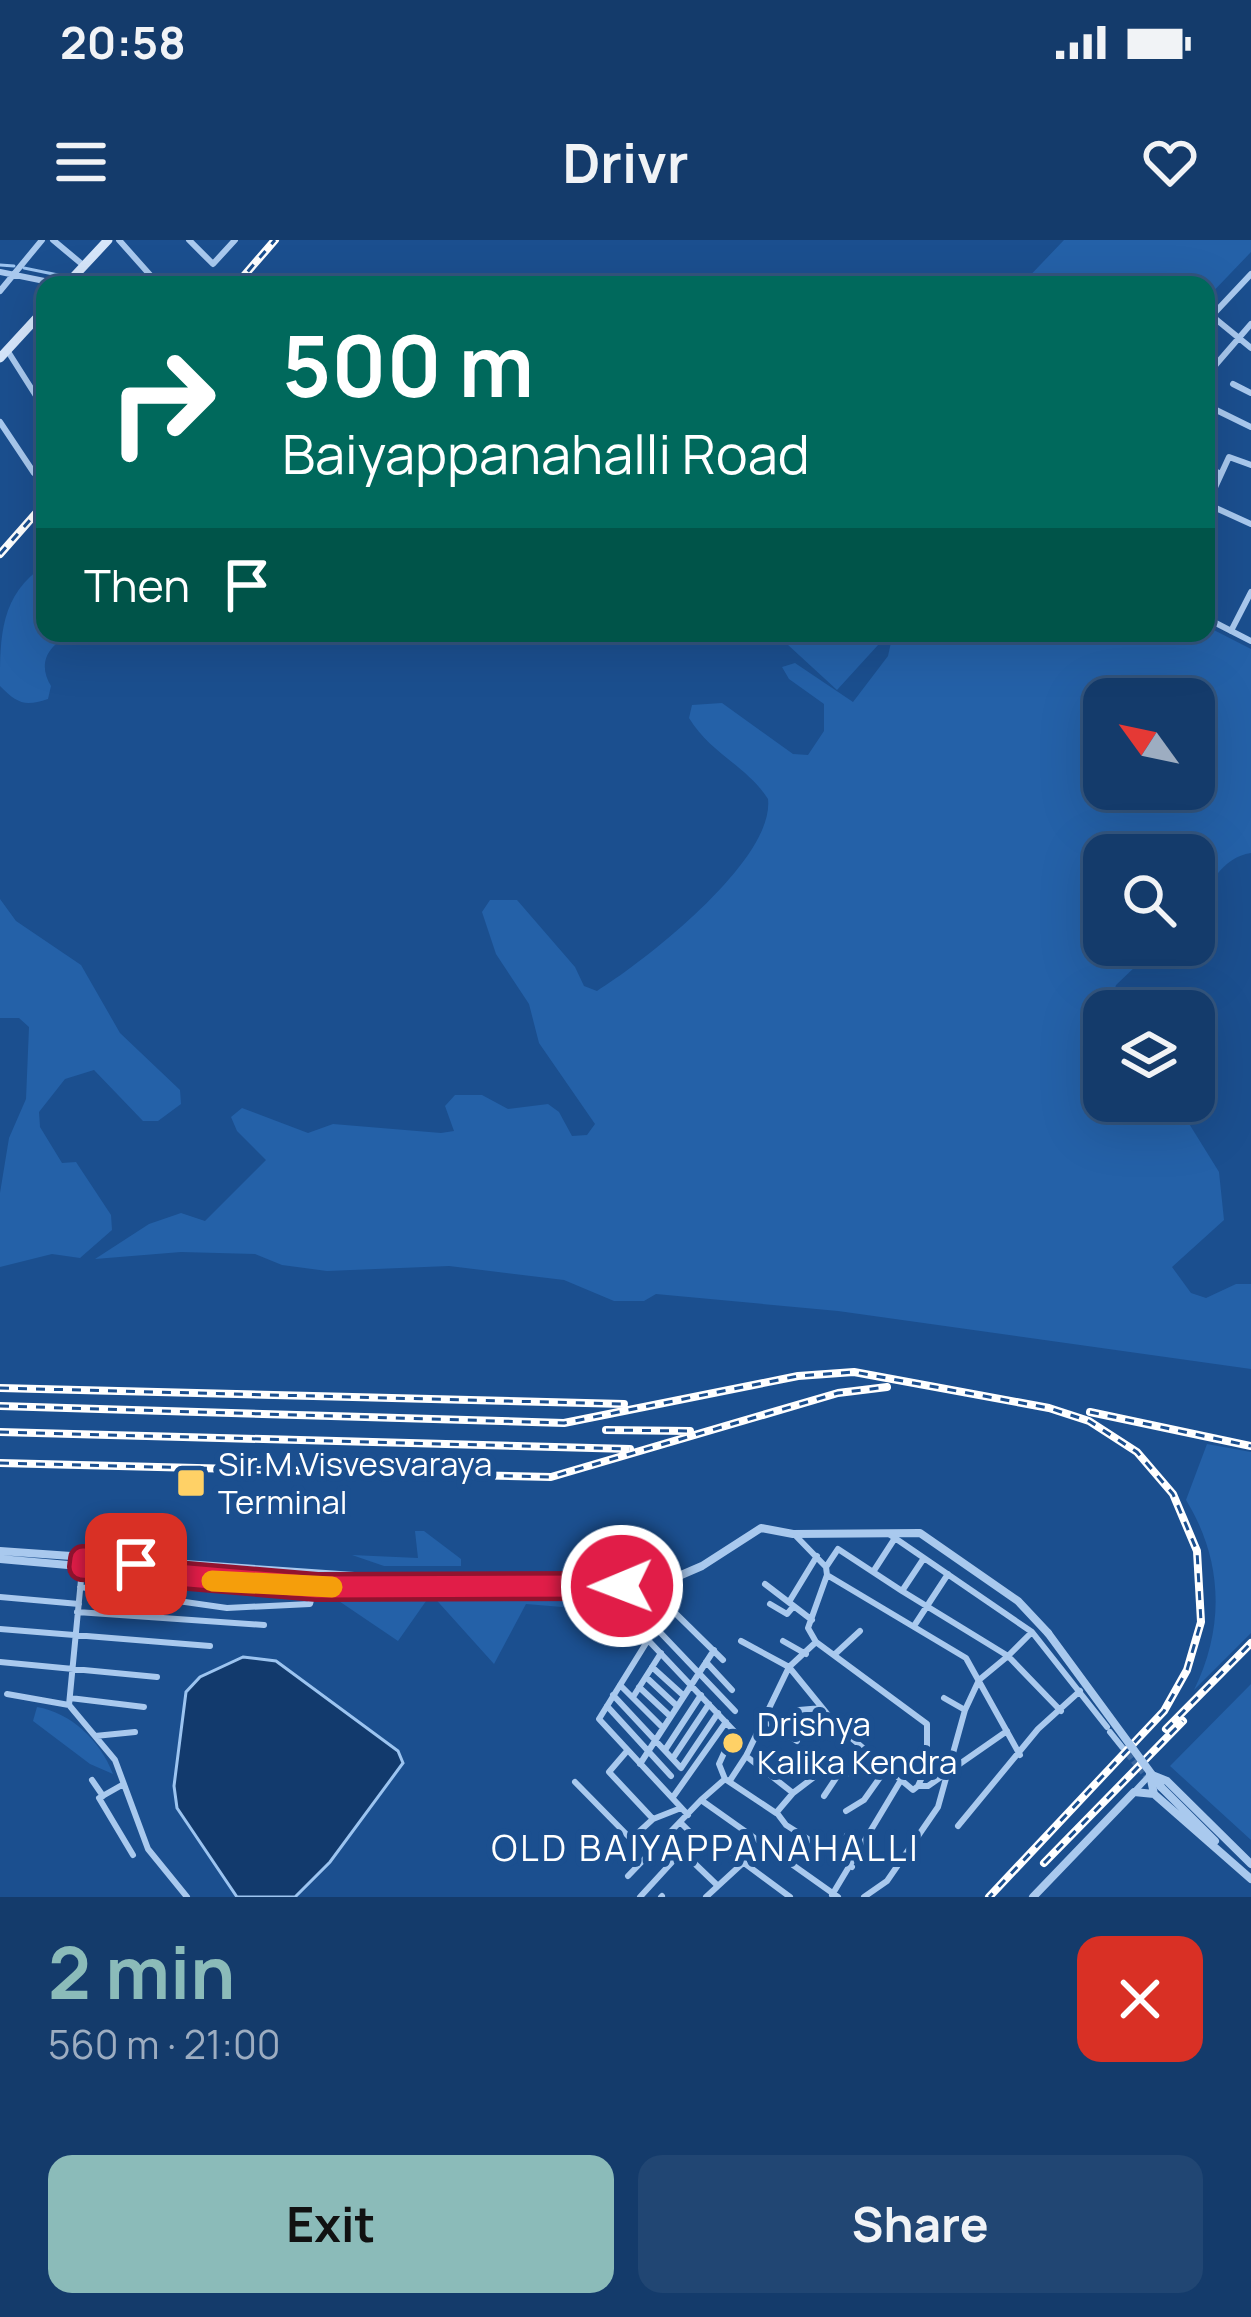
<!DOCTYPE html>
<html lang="en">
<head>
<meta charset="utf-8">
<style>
  body { margin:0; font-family:Manrope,sans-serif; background:#214673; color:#f1f3f6; height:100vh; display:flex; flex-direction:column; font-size:45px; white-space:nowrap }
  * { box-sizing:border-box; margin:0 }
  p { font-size:39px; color:#9dadc1 }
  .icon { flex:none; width:66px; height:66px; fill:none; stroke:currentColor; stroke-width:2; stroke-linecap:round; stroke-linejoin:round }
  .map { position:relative; height:1657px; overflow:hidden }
  .side { display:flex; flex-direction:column; background:#143b6b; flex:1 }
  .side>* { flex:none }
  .hud { position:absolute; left:36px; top:36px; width:1179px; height:366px; border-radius:24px; box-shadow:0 12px 48px #0002,0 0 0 3px #33557e; background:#00695c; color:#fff; overflow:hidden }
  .needle { width:78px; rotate:303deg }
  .tools { position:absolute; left:1083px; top:438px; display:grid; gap:24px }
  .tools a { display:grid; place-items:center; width:132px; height:132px; border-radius:24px; background:#143b6b; box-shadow:0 12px 48px #0002,0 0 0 3px #33557e; font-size:60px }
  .pin { position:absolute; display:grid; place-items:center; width:102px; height:102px; color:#fff; margin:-51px; border-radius:24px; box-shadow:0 6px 18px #0006 }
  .me { position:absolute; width:132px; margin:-66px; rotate:269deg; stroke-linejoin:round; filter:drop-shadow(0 0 9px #0008) }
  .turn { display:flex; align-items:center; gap:42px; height:252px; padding:0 48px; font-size:54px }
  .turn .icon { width:156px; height:156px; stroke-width:2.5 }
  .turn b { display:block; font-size:84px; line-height:102px }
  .then { display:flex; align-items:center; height:114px; padding:0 48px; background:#0003; gap:24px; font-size:45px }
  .round { display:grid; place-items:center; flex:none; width:126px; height:126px; border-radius:24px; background:#214673 }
  .overview { display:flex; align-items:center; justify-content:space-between; height:204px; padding:0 48px }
  h1 { font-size:72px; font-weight:700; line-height:90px; color:#8bbbb9 }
  .action { display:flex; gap:24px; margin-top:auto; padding:24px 48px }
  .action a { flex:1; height:138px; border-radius:24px; background:#8bbbb9; color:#111; font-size:48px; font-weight:700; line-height:138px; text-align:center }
  .action a+a { background:#214673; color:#f1f3f6 }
  .status { display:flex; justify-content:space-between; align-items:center; height:84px; padding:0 60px; background:#143b6b; direction:ltr }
  .status svg { height:33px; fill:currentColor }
  header { display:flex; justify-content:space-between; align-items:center; height:156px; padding:0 48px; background:#143b6b; font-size:54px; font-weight:700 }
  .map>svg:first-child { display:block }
</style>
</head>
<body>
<div class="status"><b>20:58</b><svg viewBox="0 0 49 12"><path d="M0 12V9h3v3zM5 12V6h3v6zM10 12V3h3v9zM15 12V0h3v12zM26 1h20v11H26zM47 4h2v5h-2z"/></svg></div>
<header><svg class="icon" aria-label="menu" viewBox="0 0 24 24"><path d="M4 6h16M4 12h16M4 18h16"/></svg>Drivr<svg class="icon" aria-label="heart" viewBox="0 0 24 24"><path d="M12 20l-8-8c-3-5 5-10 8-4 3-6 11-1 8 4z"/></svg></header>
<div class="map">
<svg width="1251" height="1657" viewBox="0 0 1251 1657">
  <rect width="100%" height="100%" fill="#1b4f8f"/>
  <!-- green -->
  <path fill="#2461a8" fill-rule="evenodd" d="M 1064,0 L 1251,0 L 1251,12 L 1206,59 L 1206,45 L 1021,45 Z
    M 45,325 L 45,393 L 117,393 L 88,400 L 75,394 C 50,402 36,422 51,446 L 48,459 C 24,467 17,463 0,446 C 0,396 0,355 45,325 Z
    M 1206,386 L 1251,409 L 1251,613 C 1222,617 1207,648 1194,671 L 1194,615 L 1104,615 L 1104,705 L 1158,705 L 1116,745 L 1112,760 L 1119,771 L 1104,771 L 1104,861 L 1175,861 L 1219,932 L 1224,980 L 1172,1027 L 1191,1053 L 1206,1058 L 1236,1044 L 1251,1044 L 1251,1129 L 838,1071 L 656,1054 L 644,1061 L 614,1061 L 564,1040 L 449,1026 L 327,1031 L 282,1025 L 255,1014 L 181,1012 L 95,1019 L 149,984 L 181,973 L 205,981 L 266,920 L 237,891 L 231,877 L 242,868 L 308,893 L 333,884 L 441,893 L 454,891 L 445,866 L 455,855 L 482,855 L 508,869 L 548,864 L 559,872 L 572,896 L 587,895 L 595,884 L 539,803 L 529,764 L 496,714 L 482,672 L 490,660 L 517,660 L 575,727 L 584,746 L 597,751 C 645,721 775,620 768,559 C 748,527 710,513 689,478 L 692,465 L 722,463 L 793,514 L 808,515 L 824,491 L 824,464 L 789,439 L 782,427 L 795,423 L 853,462 L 888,416 L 893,393 L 1206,393 ZM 1104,459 L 1194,459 L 1194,549 L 1104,549 Z
    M 775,393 L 889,393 L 837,450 Z
    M 0,659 L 16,681 L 81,725 L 120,793 L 180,850 L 181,864 L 158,881 L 143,881 L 94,830 L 65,839 L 39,872 L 40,887 L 62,923 L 76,922 L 111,975 L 112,990 L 80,1018 L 52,1014 L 0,1027 L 0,953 L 9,898 L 26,859 L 29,787 L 19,778 L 0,778 Z
    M 1207,1204 L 1251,1212 L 1251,1393 L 1194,1450 C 1225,1387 1223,1320 1186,1260 Z
    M 415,1291 L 424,1291 L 461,1319 L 461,1326 L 384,1326 L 352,1315 L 418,1318 Z
    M 654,1350 L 639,1387 L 610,1371 L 526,1364 L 494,1424 L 431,1354 L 398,1401 L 327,1353 Z
    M 1251,1444 L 1251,1600 L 1170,1526 Z
    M 37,1467 C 71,1473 100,1500 113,1534 L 90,1524 L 33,1481 Z"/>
  <!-- water -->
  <path fill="#123a6d" stroke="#9cc4f0" stroke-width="3" d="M 243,1417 L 276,1421 L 398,1511 L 403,1523 L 330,1622 L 295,1657 L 237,1657 L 177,1568 L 174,1546 L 186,1452 L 200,1437 Z"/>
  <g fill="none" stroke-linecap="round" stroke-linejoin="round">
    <!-- stream -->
    <path stroke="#9cc4f0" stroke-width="3" d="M 0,25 L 14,26
      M 24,28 L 63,36"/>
    <!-- minor-tunnel -->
    <path stroke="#3d69a0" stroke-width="6" stroke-dasharray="6 3" stroke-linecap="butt" d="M 1122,1507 L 1149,1540"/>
    <!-- minor -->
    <path stroke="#a9c9ee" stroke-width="6" d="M 53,0 L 83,25
      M 119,0 L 159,45
      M 189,0 L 213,24 L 235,0
      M 0,32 L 64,45
      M 0,51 L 42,0
      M 1212,76 L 1251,108
      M 33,82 L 45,101
      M 1206,82 L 1251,34
      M 7,110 L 45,170
      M 1206,136 L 1251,84
      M 1233,144 L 1251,153
      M 1206,165 L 1251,187
      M 0,182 L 34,233
      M 1206,227 L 1221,234
      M 1207,264 L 1251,284
      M 1206,267 L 1229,217 L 1251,225
      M 1206,378 L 1251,401
      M 1231,391 L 1251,352
      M 794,1294 L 826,1327 L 827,1335 L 808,1388 L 816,1402 L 789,1427 L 837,1486 L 913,1550 L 918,1546
      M 889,1294 L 1032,1392 L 1107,1487
      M 924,1318 L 902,1351 L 1008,1416 L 1032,1392
      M 826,1327 L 838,1309 L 902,1351
      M 873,1332 L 895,1298
      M 827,1335 L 966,1418 L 1020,1515
      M 669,1340 L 666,1371 L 599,1479 L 688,1575
      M 765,1344 L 812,1380
      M 80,1347 L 227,1368 L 310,1364 L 318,1335
      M 0,1357 L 79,1364
      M 789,1362 L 817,1316
      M 666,1364 L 723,1420
      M 770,1364 L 787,1374 L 793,1367
      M 77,1372 L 264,1385
      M 914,1386 L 948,1334
      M 656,1388 L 735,1471
      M 0,1389 L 210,1406
      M 648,1400 L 734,1491 L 719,1524 L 725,1539
      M 741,1401 L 789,1427 L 746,1516
      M 783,1401 L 806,1414
      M 816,1402 L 927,1484 L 927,1526 L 918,1546
      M 834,1415 L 860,1391
      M 0,1422 L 157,1437
      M 706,1422 L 732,1450
      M 652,1427 L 684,1456
      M 646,1437 L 677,1466
      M 620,1445 L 663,1488
      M 639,1447 L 670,1476
      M 7,1454 L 69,1465 L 115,1520 L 148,1609 L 187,1657
      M 613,1455 L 681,1528 L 718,1473
      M 633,1457 L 661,1413
      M 70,1458 L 144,1467
      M 944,1458 L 965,1470
      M 69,1465 L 83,1319
      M 607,1466 L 671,1536
      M 765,1481 L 797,1501
      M 781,1483 L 799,1470 L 822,1468
      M 1110,1492 L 1122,1507
      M 95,1496 L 135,1492
      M 665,1510 L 701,1455
      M 627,1511 L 609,1532 L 653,1579
      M 673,1518 L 709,1464
      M 640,1524 L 714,1410
      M 92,1540 L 103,1556
      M 575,1542 L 631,1599 L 653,1579 L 681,1568
      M 122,1545 L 99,1558 L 133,1615
      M 918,1546 L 928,1546 L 1007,1491
      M 1134,1552 L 1150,1535
      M 793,1553 L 814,1537
      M 824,1556 L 838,1535 L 849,1533 L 867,1515
      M 673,1557 L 726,1482
      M 701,1560 L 725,1539 L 776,1573 L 793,1553 L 746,1516 L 731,1539
      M 846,1571 L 864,1560 L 886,1529
      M 777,1573 L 786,1585 L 852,1627
      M 958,1586 L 1038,1489 L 1080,1451
      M 847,1595 L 863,1607
      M 724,1608 L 790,1657
      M 692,1621 L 717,1645
      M 628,1636 L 701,1560 L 838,1657
      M 832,1655 L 901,1540
      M 640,1657 L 695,1597 L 680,1582
      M 661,1657 L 662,1656
      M 706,1657 L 744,1622
      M 864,1657 L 887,1641 L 938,1567 L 965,1470 L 979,1440 L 1008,1416 L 1061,1471"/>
    <!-- tertiary -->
    <path stroke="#a9c9ee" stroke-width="8" d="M 0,1311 L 383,1338 L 665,1340
      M 0,1319 L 317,1347 L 658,1345 L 702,1326 L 761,1288 L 793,1294 L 920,1293 L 1018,1361 L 1048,1393
      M 1150,1535 L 1154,1554 L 1251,1639
      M 1152,1535 L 1167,1541 L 1251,1624
      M 1161,1547 L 1215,1601
      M 1033,1657 L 1134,1552 L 1154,1554"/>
    <!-- secondary -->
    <path stroke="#d6e6fa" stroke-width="9" d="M 66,45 L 108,0
      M 0,118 L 45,69"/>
    <!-- rail casing -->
    <g stroke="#fff" stroke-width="8">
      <path id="rail" d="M 236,45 L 275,0
        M 0,314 L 45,263
        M 0,1148 L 624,1164
        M 0,1166 L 564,1183 L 798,1136 L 854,1132 L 1049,1168 L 1089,1181 L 1137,1212 L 1173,1254 L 1197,1311 L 1201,1382 L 1187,1430 L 1164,1471 L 989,1657
        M 1090,1172 L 1251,1206
        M 606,1190 L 690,1191
        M 0,1192 L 630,1209
        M 0,1223 L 551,1237 L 838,1153 L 887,1147
        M 1166,1489 L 1251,1403
        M 1044,1623 L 1183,1481"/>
    </g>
    <!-- rail -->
    <use href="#rail" stroke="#1b4f8f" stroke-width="3" stroke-dasharray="9" stroke-linecap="butt"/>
    <!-- tertiary-bridge -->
    <path stroke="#a9c9ee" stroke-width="8" d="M 1048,1393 L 1161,1547"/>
  </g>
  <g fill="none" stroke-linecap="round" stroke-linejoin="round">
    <!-- route casing -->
    <g stroke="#92132f" stroke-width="30">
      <path id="route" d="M 136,1324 L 83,1319 L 82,1327 L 317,1347 L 622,1346"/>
    </g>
    <!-- route -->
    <use href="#route" stroke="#e11d48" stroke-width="21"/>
    <!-- slow -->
    <path stroke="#f59e0b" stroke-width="21" d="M 212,1341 L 332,1347"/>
  </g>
  <!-- markers -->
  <g fill="#ffd166" stroke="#1b4f8f" stroke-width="4.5">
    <rect x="176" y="1228" width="30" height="30" rx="6"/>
    <circle cx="733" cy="1503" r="12"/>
  </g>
  <g text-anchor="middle" stroke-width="12" stroke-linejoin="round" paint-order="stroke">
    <!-- poi labels -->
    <g font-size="33" fill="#fff" stroke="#1b4f8f" text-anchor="start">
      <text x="218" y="1236">Sir M Visvesvaraya<tspan x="218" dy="38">Terminal</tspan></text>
      <text x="757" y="1496">Drishya<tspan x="757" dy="38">Kalika Kendra</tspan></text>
    </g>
    <!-- neighbourhood labels -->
    <g font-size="36" letter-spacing="3" fill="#fff" stroke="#1b4f8f">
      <text x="706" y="1621">OLD BAIYAPPANAHALLI</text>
    </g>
  </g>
</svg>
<div class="tools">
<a><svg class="needle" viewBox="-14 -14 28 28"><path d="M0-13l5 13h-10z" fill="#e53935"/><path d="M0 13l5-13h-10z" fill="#9dadc1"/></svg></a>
<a><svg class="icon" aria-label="search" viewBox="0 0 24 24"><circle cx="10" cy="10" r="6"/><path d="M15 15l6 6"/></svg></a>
<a><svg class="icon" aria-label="layers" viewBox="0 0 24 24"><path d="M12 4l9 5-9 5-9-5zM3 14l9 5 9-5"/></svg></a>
</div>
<div class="pin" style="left:136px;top:1324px;background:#d93025"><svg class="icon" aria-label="arrive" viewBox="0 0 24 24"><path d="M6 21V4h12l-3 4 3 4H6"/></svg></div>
<svg class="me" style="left:622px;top:1346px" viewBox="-20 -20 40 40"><circle r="17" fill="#e11d48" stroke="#fff" stroke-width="3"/><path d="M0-11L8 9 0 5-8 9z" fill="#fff"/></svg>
<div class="hud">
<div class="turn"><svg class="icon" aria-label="right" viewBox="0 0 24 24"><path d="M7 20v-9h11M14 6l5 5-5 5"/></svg><div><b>500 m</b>Baiyappanahalli Road</div></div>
<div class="then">Then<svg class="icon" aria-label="arrive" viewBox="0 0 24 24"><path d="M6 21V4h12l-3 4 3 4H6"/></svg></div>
</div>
</div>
<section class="side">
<div class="overview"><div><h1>2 min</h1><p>560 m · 21:00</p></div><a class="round" style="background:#d93025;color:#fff"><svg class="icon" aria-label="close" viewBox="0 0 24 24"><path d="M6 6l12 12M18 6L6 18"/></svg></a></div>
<div class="action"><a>Exit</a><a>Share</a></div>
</section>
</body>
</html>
